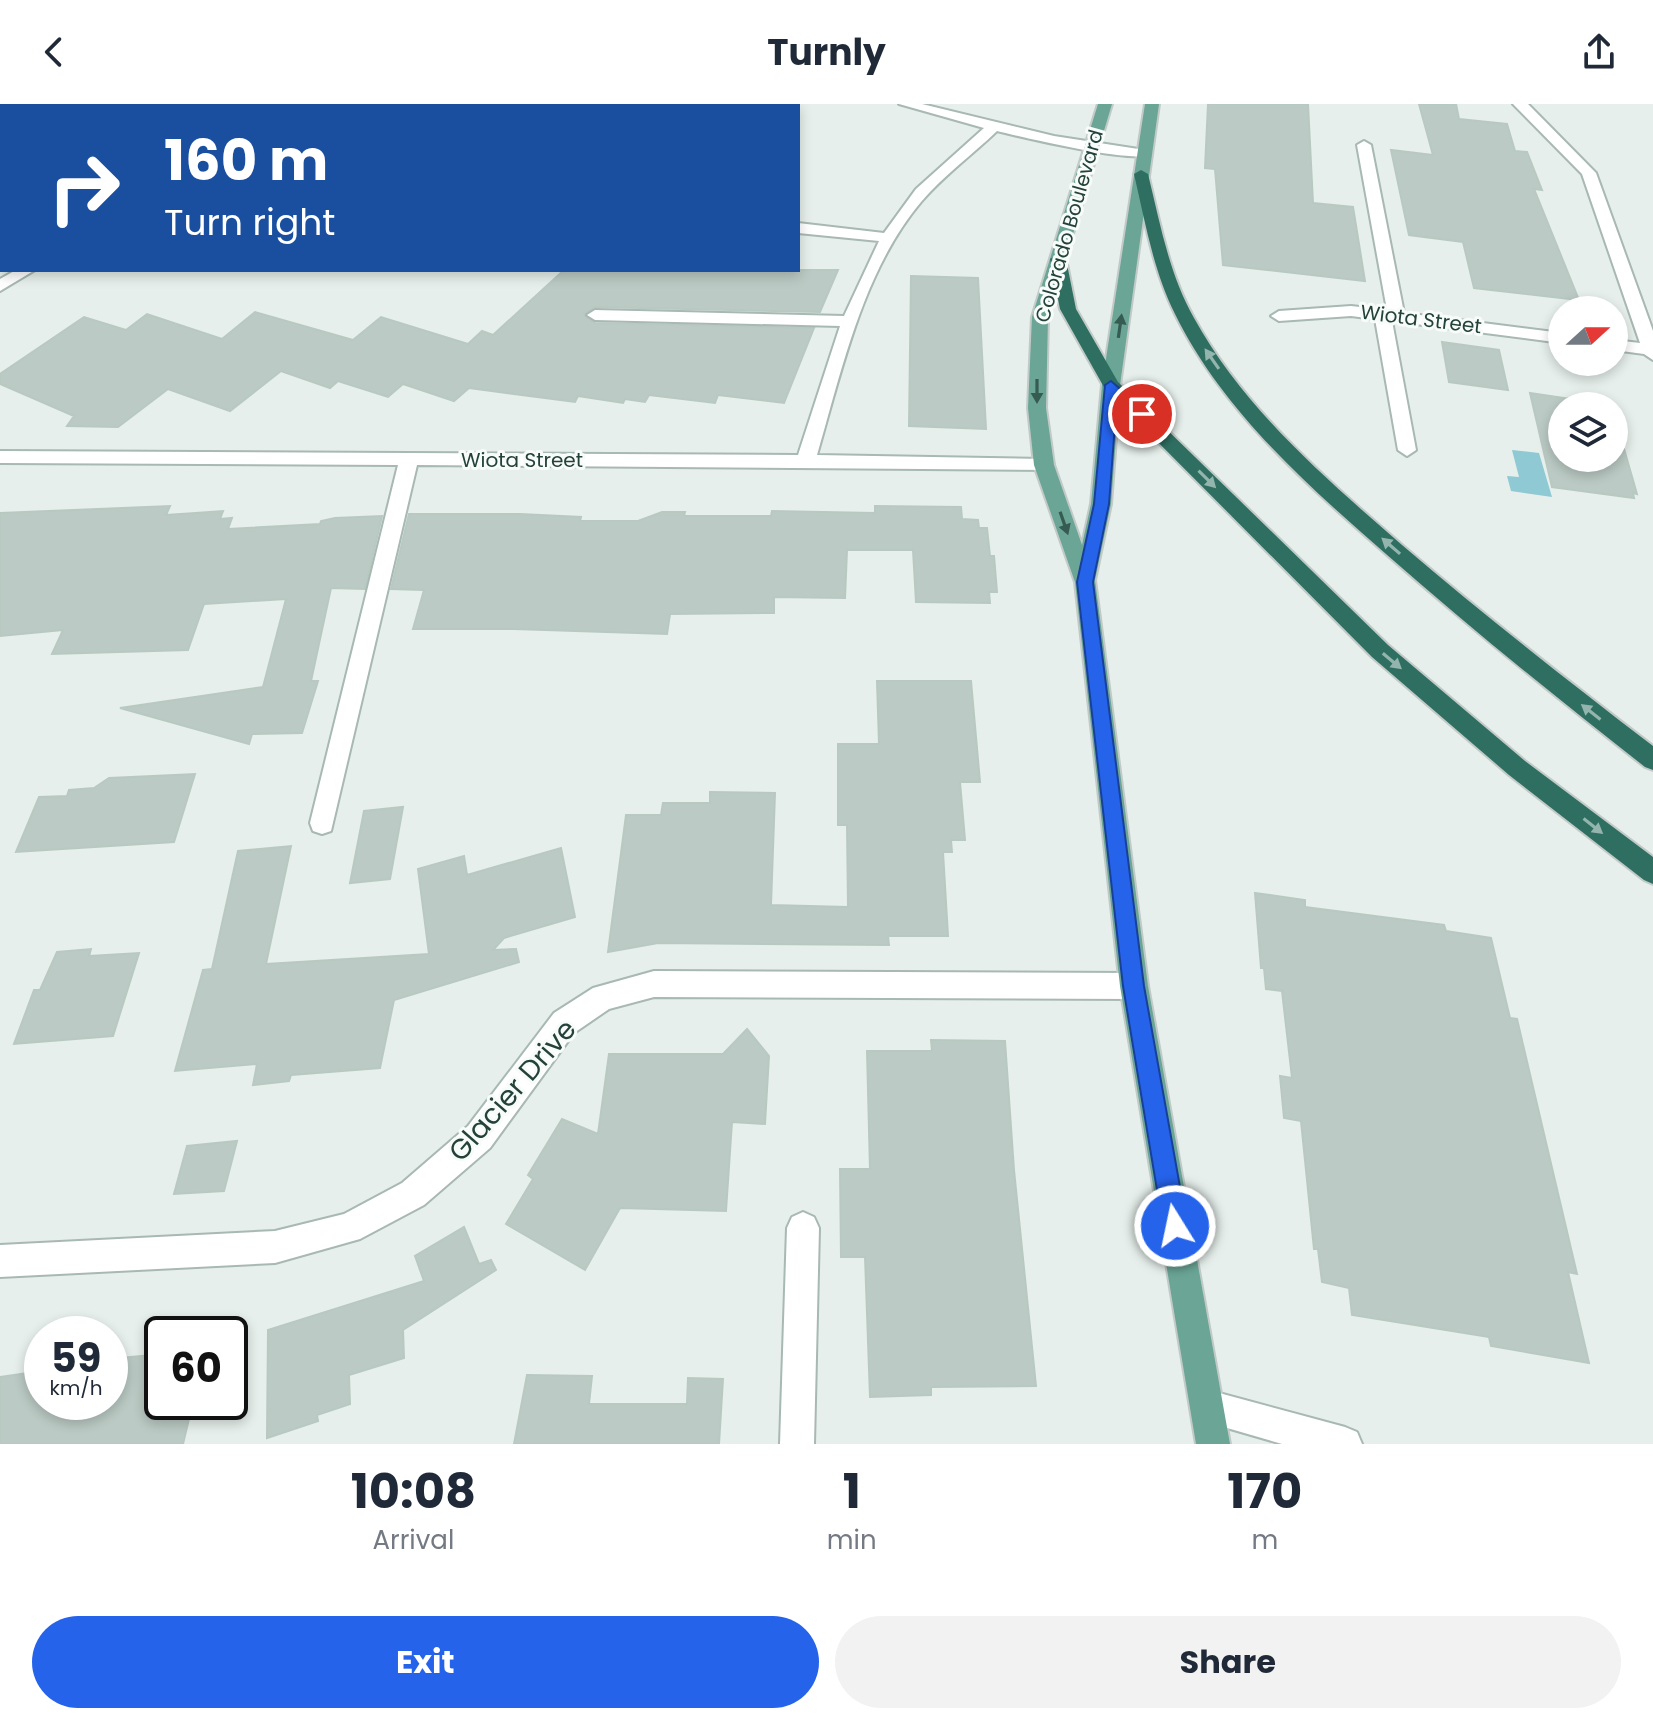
<!DOCTYPE html>
<html lang="en">
<head>
<meta charset="utf-8">
<style>
  body { margin:0; font-family:Poppins,sans-serif; background:#f2f2f3; color:#1f2937; height:100vh; display:flex; flex-direction:column; font-size:30px; white-space:nowrap }
  * { box-sizing:border-box; margin:0 }
  p { font-size:26px; color:#747a83 }
  .icon { flex:none; width:44px; height:44px; fill:none; stroke:currentColor; stroke-width:2; stroke-linecap:round; stroke-linejoin:round }
  .map { position:relative; height:1340px; overflow:hidden }
  .side { display:flex; flex-direction:column; background:#fff; flex:1 }
  .side>* { flex:none }
  .top-card { position:absolute; left:0px; top:0px; width:800px; height:168px; box-shadow:0 4px 12px #0003; background:#1a4fa0; color:#fff; overflow:hidden }
  .needle { width:52px; rotate:69deg }
  .controls { position:absolute; left:1548px; top:192px; display:grid; gap:16px }
  .controls a { display:grid; place-items:center; width:80px; height:80px; border-radius:50%; background:#fff; box-shadow:0 4px 12px #0003; font-size:40px }
  .speed { position:absolute; left:24px; top:1212px; display:flex; gap:16px; font-size:40px; font-weight:700; text-align:center }
  .speed>* { display:grid; place-content:center; width:104px; height:104px; border-radius:50%; background:#fff; box-shadow:0 4px 12px #0003; line-height:1 }
  .speed small { font-size:20px; font-weight:400 }
  .speed .limit { border:4px solid #111; border-radius:12px; background:#fff; color:#111 }
  .pin { position:absolute; display:grid; place-items:center; width:68px; height:68px; color:#fff; margin:-34px; border:4px solid #fff; border-radius:50%; box-shadow:0 2px 8px #0007 }
  .me { position:absolute; width:88px; margin:-44px; rotate:350deg; stroke-linejoin:round; filter:drop-shadow(0 0 6px #0008) }
  .turn { display:flex; align-items:center; gap:28px; height:168px; padding:0 32px; font-size:36px }
  .turn .icon { width:104px; height:104px; stroke-width:2.5 }
  .turn b { display:block; font-size:56px; line-height:68px }
  .eta { display:flex; justify-content:space-evenly; align-items:center; height:136px; text-align:center }
  .eta b { font-size:48px; font-weight:700; line-height:56px }
  .cta { display:flex; gap:16px; margin-top:auto; padding:16px 32px }
  .cta a { flex:1; height:92px; border-radius:48px; background:#2563eb; color:#fff; font-size:32px; font-weight:700; line-height:92px; text-align:center }
  .cta a+a { background:#f2f2f3; color:#1f2937 }
  header { display:flex; justify-content:space-between; align-items:center; height:104px; padding:0 32px; background:#fff; font-size:36px; font-weight:700 }
  .map>svg:first-child { display:block }
</style>
</head>
<body>
<header><svg class="icon" aria-label="back" viewBox="0 0 24 24"><path d="M15 5l-7 7 7 7"/></svg>Turnly<svg class="icon" aria-label="share" viewBox="0 0 24 24"><path d="M12 15V3M7 8l5-5 5 5M5 13v7h14v-7"/></svg></header>
<div class="map">
<svg width="1653" height="1340" viewBox="0 0 1653 1340">
  <rect width="100%" height="100%" fill="#e6efeb"/>
  <!-- water -->
  <path fill="#8ec9d4" d="M 1512,346 L 1539,349 L 1552,393 L 1511,387 L 1507,372 L 1519,373 Z"/>
  <!-- building -->
  <path fill="#bbcac4" stroke="#b8c9c2" stroke-width="2" d="M 1208,0 L 1308,0 L 1313,99 L 1353,103 L 1365,177 L 1223,161 L 1215,65 L 1205,64 Z
    M 1419,0 L 1456,0 L 1459,15 L 1507,20 L 1515,47 L 1527,48 L 1542,86 L 1534,85 L 1579,196 L 1474,184 L 1463,138 L 1409,131 L 1391,46 L 1433,51 Z
    M 564,166 L 838,166 L 820,208 L 595,203 L 584,210 L 595,219 L 814,224 L 784,299 L 718,291 L 715,299 L 649,291 L 645,298 L 625,295 L 623,299 L 578,292 L 575,298 L 469,284 L 454,297 L 403,280 L 388,293 L 338,277 L 330,284 L 281,267 L 230,307 L 168,285 L 118,323 L 67,322 L 74,312 L 0,280 L 0,270 L 84,213 L 126,226 L 147,210 L 222,235 L 255,208 L 353,236 L 381,213 L 468,240 L 482,227 L 493,231 Z
    M 911,172 L 978,174 L 986,325 L 909,322 Z
    M 1442,238 L 1499,246 L 1508,286 L 1449,278 Z
    M 1530,289 L 1611,301 L 1562,302 L 1562,354 L 1614,354 L 1614,310 L 1637,390 L 1633,389 L 1634,394 L 1552,383 Z
    M 170,402 L 166,411 L 223,407 L 220,415 L 232,414 L 228,425 L 320,420 L 321,417 L 335,414 L 382,412 L 365,485 L 331,484 L 311,577 L 318,577 L 302,629 L 252,630 L 249,640 L 120,604 L 263,583 L 286,495 L 204,500 L 188,546 L 52,550 L 63,526 L 0,532 L 0,409 Z
    M 875,402 L 961,403 L 962,415 L 978,416 L 979,424 L 987,424 L 990,452 L 994,452 L 997,488 L 989,488 L 990,499 L 916,498 L 913,446 L 847,446 L 845,494 L 774,493 L 774,509 L 670,510 L 667,530 L 514,525 L 413,525 L 424,486 L 391,485 L 409,410 L 520,410 L 581,413 L 580,417 L 638,417 L 662,408 L 685,408 L 684,412 L 771,412 L 772,407 L 875,409 Z
    M 877,577 L 971,577 L 980,678 L 960,678 L 965,736 L 951,736 L 952,748 L 943,748 L 948,832 L 888,832 L 889,841 L 658,839 L 608,848 L 626,711 L 661,711 L 663,699 L 710,699 L 710,688 L 775,689 L 771,801 L 848,803 L 847,721 L 838,721 L 838,640 L 879,640 Z
    M 195,670 L 174,738 L 16,748 L 39,693 L 67,692 L 69,686 L 94,684 L 109,674 Z
    M 403,703 L 390,775 L 350,779 L 364,707 Z
    M 291,742 L 266,860 L 429,850 L 418,765 L 464,752 L 467,771 L 561,744 L 575,813 L 504,834 L 493,846 L 516,845 L 519,858 L 394,896 L 380,964 L 291,971 L 289,977 L 253,981 L 257,960 L 175,967 L 203,866 L 212,865 L 238,747 Z
    M 1255,789 L 1305,796 L 1305,803 L 1444,821 L 1446,827 L 1491,834 L 1510,914 L 1517,915 L 1577,1170 L 1568,1168 L 1589,1259 L 1491,1242 L 1489,1233 L 1352,1211 L 1349,1184 L 1322,1178 L 1318,1145 L 1314,1145 L 1301,1017 L 1284,1014 L 1280,972 L 1292,974 L 1282,887 L 1266,885 L 1264,864 L 1261,864 Z
    M 91,845 L 89,852 L 139,849 L 113,932 L 14,940 L 34,886 L 40,886 L 57,848 Z
    M 747,925 L 769,952 L 765,1020 L 732,1018 L 726,1107 L 620,1104 L 585,1166 L 506,1120 L 533,1075 L 528,1071 L 562,1015 L 598,1030 L 609,950 L 723,950 Z
    M 931,936 L 1005,937 L 1014,1066 L 1036,1282 L 931,1283 L 931,1291 L 870,1293 L 865,1153 L 841,1153 L 840,1065 L 870,1065 L 867,947 L 932,947 Z
    M 237,1037 L 224,1087 L 174,1090 L 187,1042 Z
    M 464,1123 L 479,1160 L 491,1156 L 496,1166 L 403,1226 L 404,1254 L 349,1271 L 350,1300 L 317,1311 L 318,1317 L 267,1334 L 268,1226 L 424,1177 L 415,1152 Z
    M 162,1250 L 162,1298 L 193,1298 L 183,1340 L 0,1340 L 0,1273 L 42,1267 L 42,1298 L 110,1298 L 110,1255 Z
    M 527,1271 L 592,1272 L 589,1300 L 687,1300 L 688,1274 L 723,1275 L 719,1340 L 514,1340 Z"/>
  <g fill="none" stroke-linecap="round" stroke-linejoin="round">
    <!-- minor casing -->
    <g stroke="#a8b8b2" stroke-width="4">
      <path id="minor" d="M 899,0 L 922,0 L 1054,32 L 1145,46 L 1152,50 C 1138,61 1021,33 997,27 C 972,51 943,72 921,98 C 863,167 842,265 817,351 L 1044,355 L 1051,356 L 1054,361 L 1051,366 L 417,361 L 331,727 L 322,730 L 313,727 L 310,719 L 398,361 L 0,359 L 0,347 L 798,351 L 840,222 L 595,216 L 587,211 L 595,206 L 844,212 L 879,137 L 798,129 L 798,119 L 884,129 L 916,85 L 984,24 Z
        M 1513,0 L 1528,0 L 1596,69 L 1653,227 L 1653,256 L 1644,250 L 1614,246 L 1614,236 L 1640,239 L 1582,70 Z
        M 1364,37 L 1371,41 L 1404,209 L 1562,229 L 1562,239 L 1392,217 L 1416,346 L 1407,352 L 1398,346 L 1375,215 L 1351,212 L 1279,217 L 1271,212 L 1279,207 L 1351,202 L 1387,206 L 1357,41 Z
        M 16,166 L 35,166 L 0,187 L 0,175 Z
        M 654,867 L 1134,869 L 1144,873 L 1148,882 L 1144,891 L 1134,895 L 654,893 L 609,905 L 574,929 L 490,1044 L 424,1101 L 360,1135 L 275,1159 L 0,1173 L 0,1141 L 275,1127 L 344,1110 L 402,1079 L 468,1022 L 554,909 L 593,884 Z
        M 803,1108 L 814,1113 L 819,1124 L 814,1340 L 780,1340 L 787,1124 L 792,1113 Z
        M 1208,1286 L 1345,1323 L 1357,1328 L 1362,1340 L 1282,1340 L 1196,1315 L 1191,1303 L 1196,1291 Z"/>
    </g>
    <!-- major casing -->
    <g stroke="#c2cac8" stroke-width="4">
      <path id="major" d="M 1098,0 L 1112,0 L 1048,213 L 1046,304 L 1054,361 L 1082,441 L 1091,400 L 1102,281 L 1145,0 L 1159,0 L 1120,281 L 1111,400 L 1095,476 L 1148,882 L 1230,1340 L 1196,1340 L 1120,882 L 1075,478 L 1034,361 L 1028,304 L 1032,213 Z"/>
    </g>
    <!-- highway casing -->
    <g stroke="#c2cac8" stroke-width="4">
      <path id="highway" d="M 1141,66 L 1148,70 C 1160,119 1169,170 1194,214 C 1244,305 1325,374 1402,441 C 1484,511 1568,577 1653,642 L 1653,666 L 1645,663 C 1557,594 1470,524 1386,450 C 1307,381 1222,306 1175,210 C 1153,166 1145,117 1134,70 Z
        M 1058,150 L 1066,155 L 1076,205 L 1118,278 L 1388,541 L 1525,657 L 1653,753 L 1653,780 L 1644,776 L 1509,671 L 1372,553 L 1105,285 L 1060,205 L 1050,155 Z"/>
    </g>
    <!-- minor -->
    <use href="#minor" fill="#fff" fill-rule="evenodd"/>
    <!-- major -->
    <use href="#major" fill="#6aa596" fill-rule="evenodd"/>
    <!-- highway -->
    <use href="#highway" fill="#2f6f62" fill-rule="evenodd"/>
  </g>
  <!-- one-way arrows -->
  <defs><path id="oneway-solid" d="M-6-.8H1V-3.2L6.5 0L1 3.2V.8H-6Z" transform="scale(2)"/></defs>
  <g fill="#365b51">
    <use href="#oneway-solid" transform="translate(1120 222) rotate(-82)"/>
    <use href="#oneway-solid" transform="translate(1037 287) rotate(90)"/>
    <use href="#oneway-solid" transform="translate(1064 419) rotate(71)"/>
  </g>
  <g fill="#93b5ae">
    <use href="#oneway-solid" transform="translate(1212 255) rotate(-125)"/>
    <use href="#oneway-solid" transform="translate(1207 375) rotate(45)"/>
    <use href="#oneway-solid" transform="translate(1391 442) rotate(-139)"/>
    <use href="#oneway-solid" transform="translate(1392 557) rotate(40)"/>
    <use href="#oneway-solid" transform="translate(1591 608) rotate(-142)"/>
    <use href="#oneway-solid" transform="translate(1593 722) rotate(38)"/>
  </g>
  <!-- route -->
  <path fill="#2563eb" stroke="#184099" stroke-width="2" d="M 1111,277 L 1149,310 L 1147,313 L 1137,313 L 1117,294 L 1109,400 L 1093,478 L 1144,882 L 1187,1122 L 1184,1130 L 1175,1133 L 1167,1130 L 1163,1122 L 1123,882 L 1077,478 L 1094,400 L 1105,281 Z"/>
  <g text-anchor="middle" stroke-width="6" stroke-linejoin="round" paint-order="stroke">
    <!-- far-street labels -->
    <g font-size="20" fill="#24423a" stroke="#f7fbf9">
      <text transform="translate(1069 122) rotate(-74)" y="7">Colorado Boulevard</text>
      <text transform="translate(1421 215) rotate(7)" y="7">Wiota Street</text>
      <text x="522" y="363">Wiota Street</text>
    </g>
    <!-- near-street labels -->
    <g font-size="28" fill="#24423a" stroke="#f7fbf9">
      <text transform="translate(512 986) rotate(-49)" y="10">Glacier Drive</text>
    </g>
  </g>
</svg>
<div class="controls">
<a><svg class="needle" viewBox="-14 -14 28 28"><path d="M0-13l5 13h-10z" fill="#e53935"/><path d="M0 13l5-13h-10z" fill="#747a83"/></svg></a>
<a><svg class="icon" aria-label="layers" viewBox="0 0 24 24"><path d="M12 4l9 5-9 5-9-5zM3 14l9 5 9-5"/></svg></a>
</div>
<div class="speed"><div>59<small>km/h</small></div><div class="limit">60</div></div>
<div class="pin" style="left:1142px;top:310px;background:#d93025"><svg class="icon" aria-label="arrive" viewBox="0 0 24 24"><path d="M6 21V4h12l-3 4 3 4H6"/></svg></div>
<svg class="me" style="left:1175px;top:1122px" viewBox="-20 -20 40 40"><circle r="17" fill="#2563eb" stroke="#fff" stroke-width="3"/><path d="M0-11L8 9 0 5-8 9z" fill="#fff"/></svg>
<div class="top-card">
<div class="turn"><svg class="icon" aria-label="right" viewBox="0 0 24 24"><path d="M7 20v-9h11M14 6l5 5-5 5"/></svg><div><b>160 m</b>Turn right</div></div>
</div>
</div>
<section class="side">
<div class="eta">
<div><b>10:08</b><p>Arrival</p></div>
<div><b>1</b><p>min</p></div>
<div><b>170</b><p>m</p></div>
</div>
<div class="cta"><a>Exit</a><a>Share</a></div>
</section>
</body>
</html>
